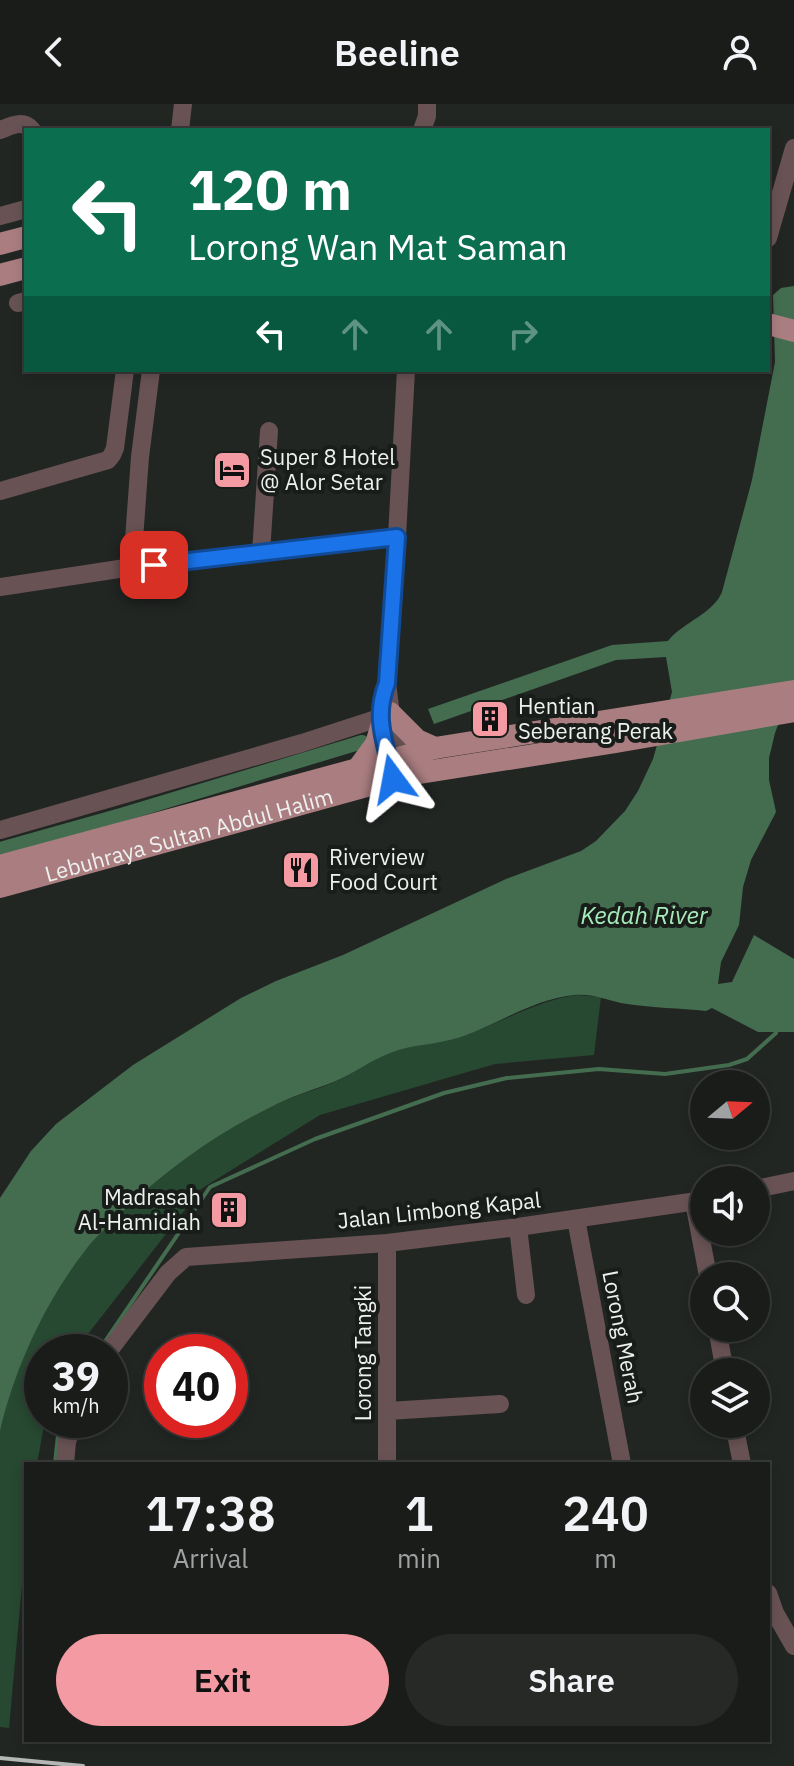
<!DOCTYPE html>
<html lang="en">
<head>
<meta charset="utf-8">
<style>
  body { margin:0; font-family:"IBM Plex Sans",sans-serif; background:#272927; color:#f1f3f6; height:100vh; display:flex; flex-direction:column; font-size:30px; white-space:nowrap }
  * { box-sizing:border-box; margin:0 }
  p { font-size:26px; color:#9fa1a2 }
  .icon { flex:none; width:44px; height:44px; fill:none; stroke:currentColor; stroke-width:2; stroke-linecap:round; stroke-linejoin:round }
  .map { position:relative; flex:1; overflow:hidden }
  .drawer { position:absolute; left:24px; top:1358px; width:746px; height:280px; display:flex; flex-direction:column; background:#1a1c1a; border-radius:0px; box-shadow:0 4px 12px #0003,0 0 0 2px #383a39 }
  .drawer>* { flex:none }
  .top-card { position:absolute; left:24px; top:24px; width:746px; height:244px; border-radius:0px; box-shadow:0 4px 12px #0003,0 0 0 2px #383a39; background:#0b6e4f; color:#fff; overflow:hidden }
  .needle { width:52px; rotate:71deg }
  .buttons { position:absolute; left:690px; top:966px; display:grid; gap:16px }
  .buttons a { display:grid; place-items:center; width:80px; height:80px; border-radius:50%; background:#1a1c1a; box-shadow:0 4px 12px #0003,0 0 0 2px #383a39; font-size:40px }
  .speed { position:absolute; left:24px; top:1230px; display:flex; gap:16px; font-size:40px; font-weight:700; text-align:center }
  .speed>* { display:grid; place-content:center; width:104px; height:104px; border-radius:50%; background:#1a1c1a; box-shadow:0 4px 12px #0003,0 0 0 2px #383a39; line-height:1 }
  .speed small { font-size:20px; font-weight:400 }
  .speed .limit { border:12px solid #d22; background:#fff; color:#111 }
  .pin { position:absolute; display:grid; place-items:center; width:68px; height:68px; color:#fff; margin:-34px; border-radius:16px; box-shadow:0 4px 12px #0006 }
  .me { position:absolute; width:88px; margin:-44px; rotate:347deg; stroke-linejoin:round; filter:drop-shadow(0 0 6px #0008) }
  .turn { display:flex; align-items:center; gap:28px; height:168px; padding:0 32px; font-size:36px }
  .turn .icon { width:104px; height:104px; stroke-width:2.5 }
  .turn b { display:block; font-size:56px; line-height:68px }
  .lanes { display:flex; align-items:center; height:76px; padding:0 32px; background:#0003; justify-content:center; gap:40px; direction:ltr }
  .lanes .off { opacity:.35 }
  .eta { display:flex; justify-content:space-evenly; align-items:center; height:136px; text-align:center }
  .eta b { font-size:48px; font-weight:600; line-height:56px }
  .primary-button { display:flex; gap:16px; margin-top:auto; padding:16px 32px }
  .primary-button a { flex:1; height:92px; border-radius:48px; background:#f49aa3; color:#111; font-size:32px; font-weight:600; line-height:92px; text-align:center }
  .primary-button a+a { background:#272927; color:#f1f3f6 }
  header { display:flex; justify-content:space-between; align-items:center; height:104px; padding:0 32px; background:#1a1c1a; font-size:36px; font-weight:600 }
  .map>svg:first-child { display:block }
</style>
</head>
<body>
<header><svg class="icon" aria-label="back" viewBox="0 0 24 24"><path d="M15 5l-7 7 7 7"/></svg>Beeline<svg class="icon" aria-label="person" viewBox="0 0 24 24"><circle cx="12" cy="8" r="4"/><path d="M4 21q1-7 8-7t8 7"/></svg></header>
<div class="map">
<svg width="794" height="1662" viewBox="0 0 794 1662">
  <rect width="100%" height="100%" fill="#222623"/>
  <!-- green -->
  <path fill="#274831" d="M 577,891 L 601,893 L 594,951 L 495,960 L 320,1011 L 201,1085 L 74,1248 L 42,1248 L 42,1316 L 45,1316 L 37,1360 L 26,1360 L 26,1437 L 9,1624 L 0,1623 L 0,1325 C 16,1263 45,1196 85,1146 C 135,1085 201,1037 271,1002 C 293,992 317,986 339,976 C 357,968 373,954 392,947 C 413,940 436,941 457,934 C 498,921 534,897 577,891 Z"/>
  <!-- water -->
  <path fill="#446d50" d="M 794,182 L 794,579 L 775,629 L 769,654 L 769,676 L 776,708 L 751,756 L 743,783 L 739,821 L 721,858 L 718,880 L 732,878 L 754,831 L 794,855 L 794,928 L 758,928 L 712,904 L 706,907 C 680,904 653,904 627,900 C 609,897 593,889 574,891 C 534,895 498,920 461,933 C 438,941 412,940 390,949 C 371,956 355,969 336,977 C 314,986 291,992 269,1004 C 214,1031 166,1066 122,1108 C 109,1121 95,1133 84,1148 C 44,1200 15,1264 0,1327 L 0,1094 L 31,1047 L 56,1020 L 133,961 L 241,894 L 276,877 L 343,851 L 506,775 L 581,747 L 596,737 L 625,707 L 638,687 L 653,655 L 672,588 L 666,553 L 616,556 L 434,620 L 428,605 L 612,541 L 668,537 C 683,518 713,510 722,488 L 752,376 L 775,258 L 773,191 L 781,184 Z"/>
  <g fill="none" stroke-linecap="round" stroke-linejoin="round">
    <!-- stream -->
    <path stroke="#446d50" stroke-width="4" d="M 106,1236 L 210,1083 L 315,1035 L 444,989 L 507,974 L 599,965 L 665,970 L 729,961 L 747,955 L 776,929 L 777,925
      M 55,1360 L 58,1331 L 63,1316
      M 26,1600 L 26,1599"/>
    <!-- canal -->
    <path stroke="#446d50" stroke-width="14" d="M 0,745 L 121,711 L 362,638"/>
    <!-- minor -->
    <path stroke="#685254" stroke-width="18" d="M 0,26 C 11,22 23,15 32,26
      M 180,26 L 183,0
      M 422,26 L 427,12 L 427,0
      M 0,112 L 26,105
      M 768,134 L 794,44
      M 18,199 L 26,197
      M 0,387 L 108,356 L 112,351 L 115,344 L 125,266
      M 261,449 L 269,327
      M 132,463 L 140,353 L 151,266
      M 0,483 L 132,463 L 397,433
      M 405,664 L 392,618 L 387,579 L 397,433 L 406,266
      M 0,726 L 302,639 L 379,614
      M 756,1085 L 794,1077
      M 694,1098 L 708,1172
      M 576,1115 L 622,1360
      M 518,1123 L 526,1191
      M 387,1139 L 387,1360
      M 717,1224 L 725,1268
      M 108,1248 L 168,1169 L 186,1153 L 387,1139 L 518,1123 L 704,1096
      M 388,1307 L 500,1300
      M 734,1320 L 742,1360
      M 65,1360 L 67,1338 L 74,1316
      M 768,1489 L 775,1509 L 794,1542"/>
    <!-- major -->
    <g stroke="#aa7e81" stroke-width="22">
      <path d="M 0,140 L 26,133"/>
      <path d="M 0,171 L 26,164"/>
      <path d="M 768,220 L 794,227"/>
      <path d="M 390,609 L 417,636 L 435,644"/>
      <path d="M 359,663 L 376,640 L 381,623"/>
      <path d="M 0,762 L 435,644 L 794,587"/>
      <path id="s1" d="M 0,783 L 407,671 L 616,638 L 794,607"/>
    </g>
    <!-- rail -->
    <path stroke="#b4b7b5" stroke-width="4" d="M 0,1654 L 83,1662"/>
  </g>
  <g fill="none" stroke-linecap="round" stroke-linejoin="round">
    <!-- route casing -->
    <g stroke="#114b97" stroke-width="20">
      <path id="route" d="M 154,461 L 397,433 L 387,579 C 373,615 386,639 393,675"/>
    </g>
    <!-- route -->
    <use href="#route" stroke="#1a73e8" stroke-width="14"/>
  </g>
  <!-- icons -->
  <defs>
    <g id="hotel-square" transform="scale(2)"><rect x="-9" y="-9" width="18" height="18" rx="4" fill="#f49aa3" stroke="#181d19"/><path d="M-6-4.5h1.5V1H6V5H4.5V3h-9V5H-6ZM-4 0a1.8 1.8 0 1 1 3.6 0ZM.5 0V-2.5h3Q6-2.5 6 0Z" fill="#111"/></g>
    <g id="building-square" transform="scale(2)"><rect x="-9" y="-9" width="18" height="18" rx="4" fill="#f49aa3" stroke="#181d19"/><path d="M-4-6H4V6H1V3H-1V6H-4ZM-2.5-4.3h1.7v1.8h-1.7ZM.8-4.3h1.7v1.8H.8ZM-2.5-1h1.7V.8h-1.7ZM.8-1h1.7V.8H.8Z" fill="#111"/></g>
    <g id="restaurant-square" transform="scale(2)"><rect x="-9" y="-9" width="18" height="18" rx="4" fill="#f49aa3" stroke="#181d19"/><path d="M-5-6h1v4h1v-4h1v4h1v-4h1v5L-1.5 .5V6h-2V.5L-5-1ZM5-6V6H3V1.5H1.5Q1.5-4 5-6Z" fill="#111"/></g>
  </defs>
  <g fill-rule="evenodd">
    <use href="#hotel-square" x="232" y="366"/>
    <use href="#building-square" x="490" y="615"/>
    <use href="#restaurant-square" x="301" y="766"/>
    <use href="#building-square" x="229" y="1106"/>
  </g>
  <g text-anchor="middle" stroke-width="8" stroke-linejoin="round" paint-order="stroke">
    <!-- poi labels -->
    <g font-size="22" fill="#eef1ef" stroke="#181d19" text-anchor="start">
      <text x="260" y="361">Super 8 Hotel<tspan x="260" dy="25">@ Alor Setar</tspan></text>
      <text x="518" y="610">Hentian<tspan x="518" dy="25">Seberang Perak</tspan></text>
      <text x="329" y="761">Riverview<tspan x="329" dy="25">Food Court</tspan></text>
      <text x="201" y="1101" text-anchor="end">Madrasah<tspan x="201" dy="25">Al-Hamidiah</tspan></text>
    </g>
    <!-- street labels -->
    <g font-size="22" fill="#eef1ef" stroke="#181d19">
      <text dy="8" stroke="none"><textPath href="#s1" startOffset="196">Lebuhraya Sultan Abdul Halim</textPath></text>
      <text transform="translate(439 1106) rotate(-6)" y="8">Jalan Limbong Kapal</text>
      <text transform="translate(623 1233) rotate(79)" y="8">Lorong Merah</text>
      <text transform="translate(363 1249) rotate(-90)" y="8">Lorong Tangki</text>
    </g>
    <!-- water labels -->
    <g font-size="24" font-style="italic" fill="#a8ebba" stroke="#181d19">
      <text x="644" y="820">Kedah River</text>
    </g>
  </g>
</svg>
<div class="buttons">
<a><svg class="needle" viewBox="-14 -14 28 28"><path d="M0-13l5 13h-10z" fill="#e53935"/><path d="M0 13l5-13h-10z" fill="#9fa1a2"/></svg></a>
<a><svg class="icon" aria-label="sound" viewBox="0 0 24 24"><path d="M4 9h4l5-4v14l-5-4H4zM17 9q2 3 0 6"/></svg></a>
<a><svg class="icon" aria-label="search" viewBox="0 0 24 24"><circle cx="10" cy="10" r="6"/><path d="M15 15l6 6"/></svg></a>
<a><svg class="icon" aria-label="layers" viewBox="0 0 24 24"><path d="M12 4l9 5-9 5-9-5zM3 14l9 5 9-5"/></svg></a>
</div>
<div class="speed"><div>39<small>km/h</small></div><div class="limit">40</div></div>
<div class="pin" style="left:154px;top:461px;background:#d93025"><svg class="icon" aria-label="arrive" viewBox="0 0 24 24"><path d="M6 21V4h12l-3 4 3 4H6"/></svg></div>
<svg class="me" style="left:393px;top:675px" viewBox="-20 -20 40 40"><path d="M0-17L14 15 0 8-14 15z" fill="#1a73e8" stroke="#fff" stroke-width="4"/></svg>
<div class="top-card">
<div class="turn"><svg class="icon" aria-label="left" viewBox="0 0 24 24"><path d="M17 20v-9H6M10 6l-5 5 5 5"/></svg><div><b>120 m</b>Lorong Wan Mat Saman</div></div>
<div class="lanes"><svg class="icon" aria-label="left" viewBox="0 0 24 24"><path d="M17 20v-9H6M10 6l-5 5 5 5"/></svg><svg class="icon off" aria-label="ahead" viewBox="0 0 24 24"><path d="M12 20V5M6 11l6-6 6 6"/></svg><svg class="icon off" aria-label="ahead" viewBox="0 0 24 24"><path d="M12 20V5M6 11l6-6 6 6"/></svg><svg class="icon off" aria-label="right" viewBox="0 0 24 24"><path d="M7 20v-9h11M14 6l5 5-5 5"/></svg></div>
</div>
<section class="drawer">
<div class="eta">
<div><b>17:38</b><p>Arrival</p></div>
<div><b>1</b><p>min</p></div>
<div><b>240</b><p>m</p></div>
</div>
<div class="primary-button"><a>Exit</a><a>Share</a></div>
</section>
</div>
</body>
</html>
